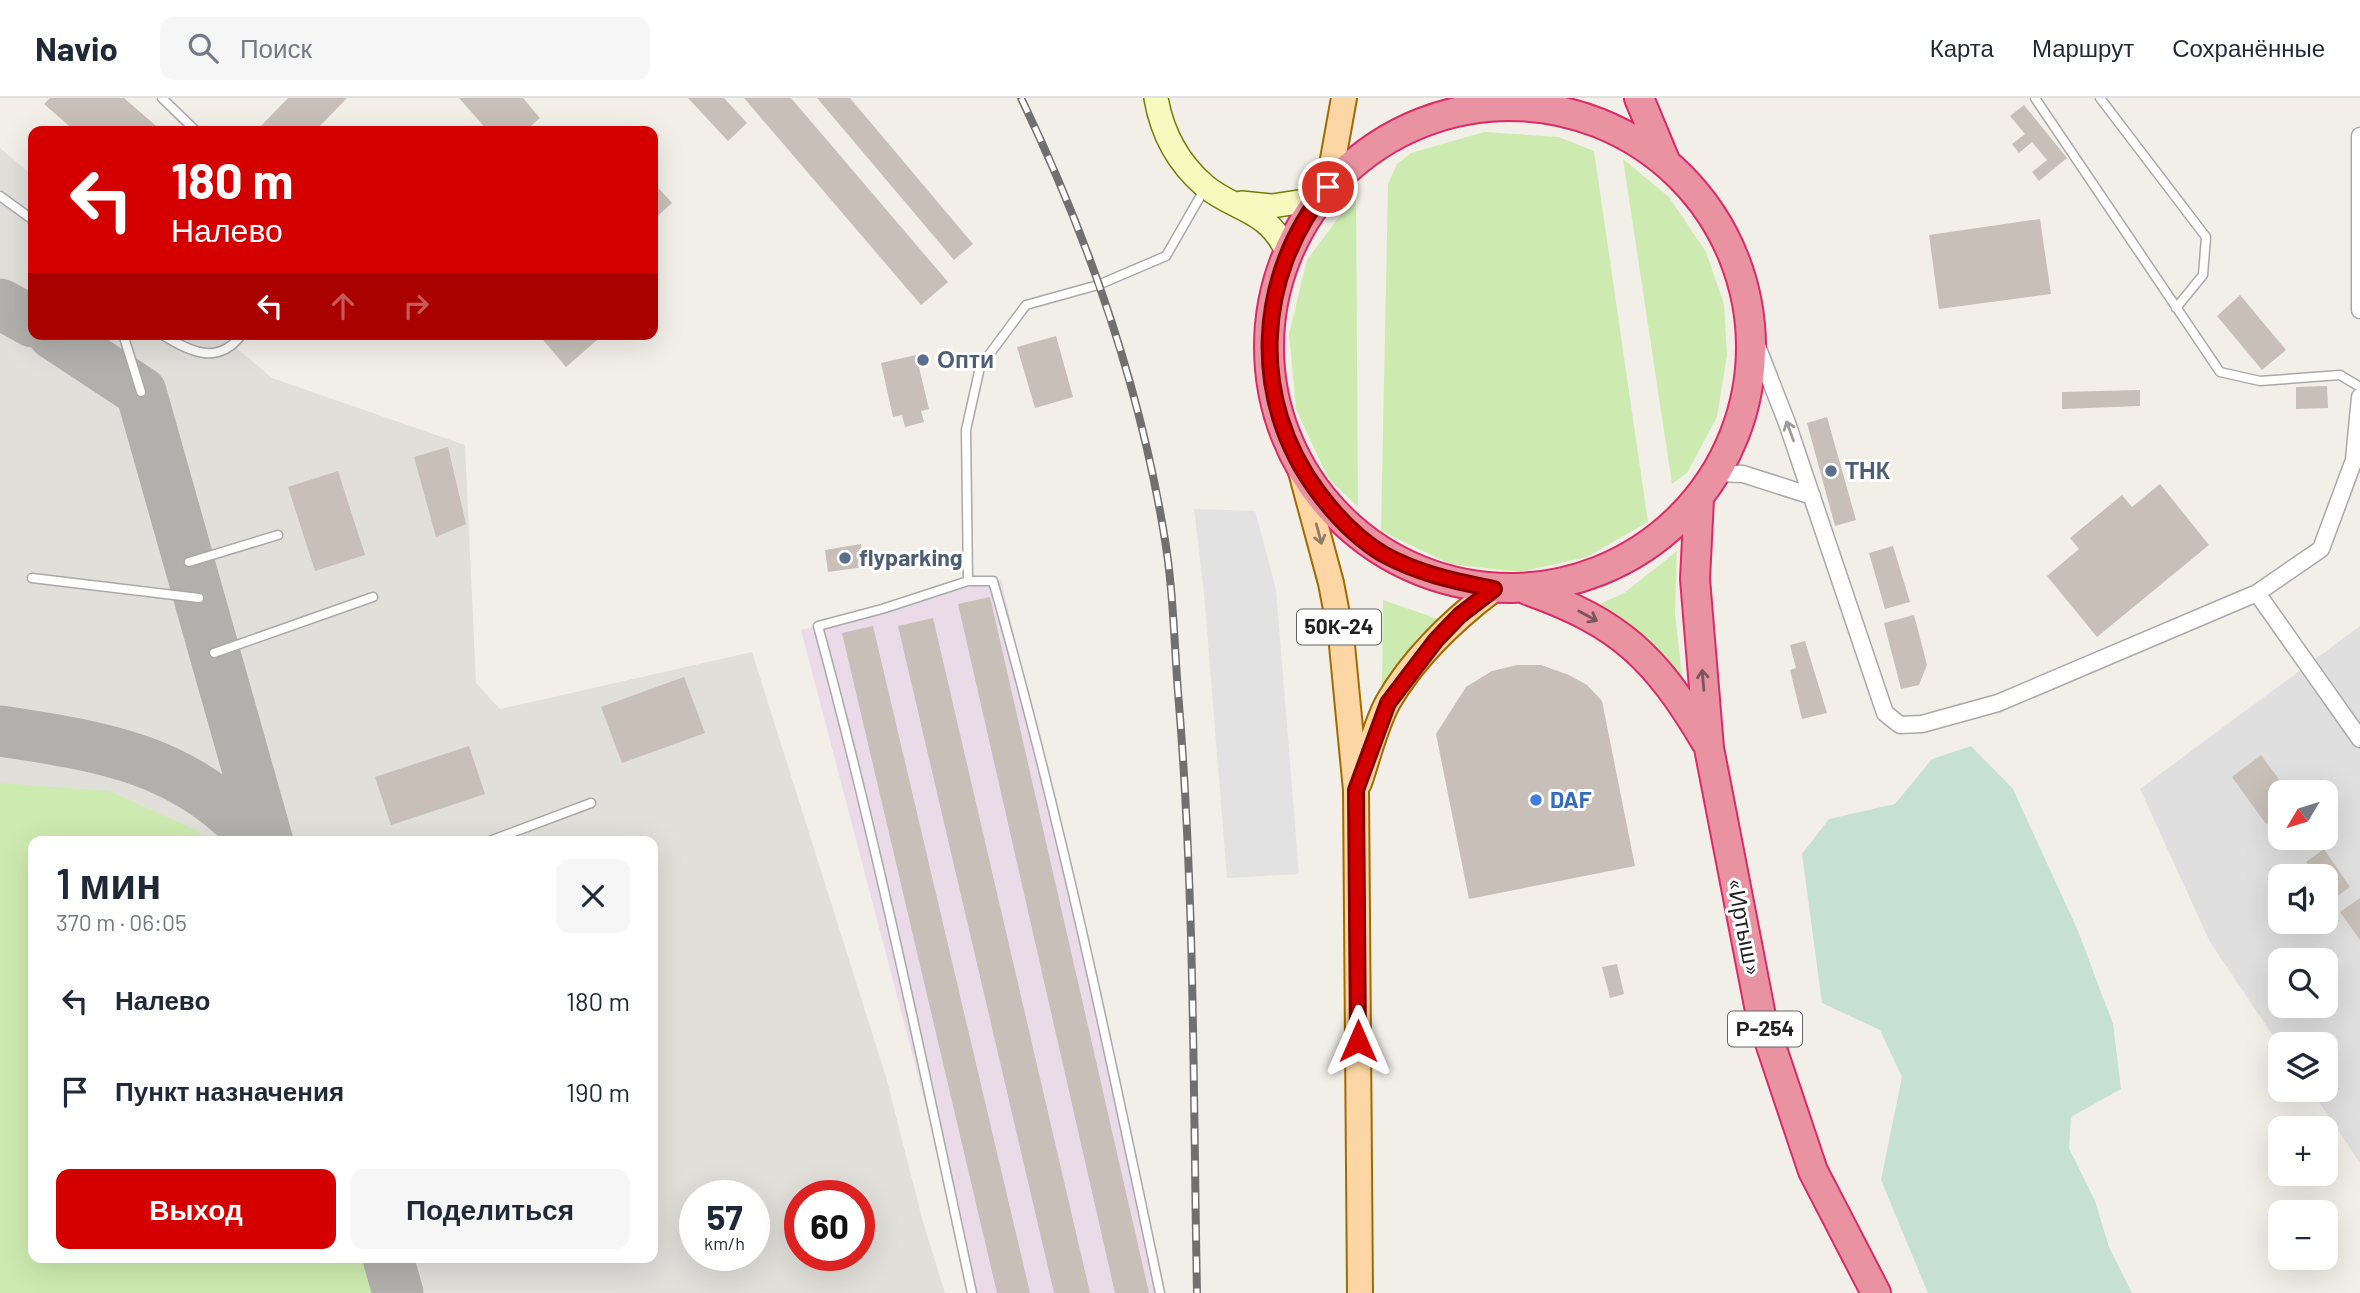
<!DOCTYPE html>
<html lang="ru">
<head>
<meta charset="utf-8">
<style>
  body { margin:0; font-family:Barlow,sans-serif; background:#f6f6f7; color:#1f2937; height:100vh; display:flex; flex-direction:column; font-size:26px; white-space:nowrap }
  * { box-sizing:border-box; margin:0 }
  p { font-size:23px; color:#747a83 }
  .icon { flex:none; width:38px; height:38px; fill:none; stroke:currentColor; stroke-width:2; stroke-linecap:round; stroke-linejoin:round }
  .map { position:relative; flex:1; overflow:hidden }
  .side { position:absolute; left:28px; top:738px; width:630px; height:427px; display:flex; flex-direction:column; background:#fff; border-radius:14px; box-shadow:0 7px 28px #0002 }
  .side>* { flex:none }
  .top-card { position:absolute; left:28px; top:28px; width:630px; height:214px; border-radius:14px; box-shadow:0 7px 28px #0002; background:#d40000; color:#fff; overflow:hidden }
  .needle { width:46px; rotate:232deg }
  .tools { position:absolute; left:2268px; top:682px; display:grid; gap:14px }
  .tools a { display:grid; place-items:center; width:70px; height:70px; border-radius:14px; background:#fff; box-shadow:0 7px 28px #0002; font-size:35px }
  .speed { position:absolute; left:679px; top:1082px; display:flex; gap:14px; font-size:35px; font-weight:700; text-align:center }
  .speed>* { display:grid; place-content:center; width:91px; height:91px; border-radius:50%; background:#fff; box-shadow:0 7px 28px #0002; line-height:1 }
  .speed small { font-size:18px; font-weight:400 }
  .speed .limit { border:10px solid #d22; background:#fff; color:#111 }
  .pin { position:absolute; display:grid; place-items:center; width:60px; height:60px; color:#fff; margin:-30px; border:4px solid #fff; border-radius:50%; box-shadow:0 2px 7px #0007 }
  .me { position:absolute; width:77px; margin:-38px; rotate:0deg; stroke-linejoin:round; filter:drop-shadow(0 0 5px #0008) }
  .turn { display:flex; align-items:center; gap:24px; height:147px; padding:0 28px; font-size:32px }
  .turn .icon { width:91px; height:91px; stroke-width:2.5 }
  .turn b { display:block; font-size:49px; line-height:60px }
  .lanes { display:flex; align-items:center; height:66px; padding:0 28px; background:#0003; justify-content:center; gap:35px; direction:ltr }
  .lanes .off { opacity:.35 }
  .round { display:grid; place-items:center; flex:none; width:74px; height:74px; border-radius:14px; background:#f6f6f7 }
  .summary { display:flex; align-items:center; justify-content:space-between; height:119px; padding:0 28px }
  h1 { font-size:42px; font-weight:600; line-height:52px }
  .button { display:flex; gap:14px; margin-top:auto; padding:14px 28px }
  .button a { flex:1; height:80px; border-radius:14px; background:#d40000; color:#fff; font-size:28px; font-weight:600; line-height:80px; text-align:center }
  .button a+a { background:#f6f6f7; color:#1f2937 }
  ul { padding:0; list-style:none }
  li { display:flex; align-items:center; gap:21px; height:91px; padding:0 28px }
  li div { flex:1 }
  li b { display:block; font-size:26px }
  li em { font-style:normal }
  header { display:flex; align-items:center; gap:42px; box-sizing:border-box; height:98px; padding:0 35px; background:#fff; border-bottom:2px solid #e0e1e3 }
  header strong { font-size:33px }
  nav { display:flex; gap:38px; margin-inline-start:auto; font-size:24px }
  .search { width:490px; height:63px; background:#f6f6f7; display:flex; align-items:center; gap:18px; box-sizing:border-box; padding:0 24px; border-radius:14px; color:#747a83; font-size:26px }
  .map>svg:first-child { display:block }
</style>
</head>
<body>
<header>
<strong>Navio</strong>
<div class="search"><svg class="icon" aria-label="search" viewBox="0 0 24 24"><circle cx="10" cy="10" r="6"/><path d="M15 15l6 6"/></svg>Поиск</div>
<nav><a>Карта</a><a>Маршрут</a><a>Сохранённые</a></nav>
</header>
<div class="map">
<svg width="2360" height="1195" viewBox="0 0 2360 1195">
  <rect width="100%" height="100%" fill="#f2efe9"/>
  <!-- residential -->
  <path fill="#e0dfdf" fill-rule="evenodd" d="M 2360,528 L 2360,1065 L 2311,992 L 2326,992 L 2326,947 L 2280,948 L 2210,844 L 2140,691 ZM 2280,695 L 2326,695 L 2326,740 L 2280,740 ZM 2280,779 L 2326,779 L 2326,824 L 2280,824 ZM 2280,863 L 2326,863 L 2326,908 L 2280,908 Z"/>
  <!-- industrial -->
  <path fill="#ebdbe8" d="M 1001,481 L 1092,871 L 1158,1195 L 975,1195 L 801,532 Z"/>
  <!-- airport -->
  <path fill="#e1dfda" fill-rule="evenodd" d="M 0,50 L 33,78 L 33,236 L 220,236 L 272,280 L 465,347 L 476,585 L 500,611 L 752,554 L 886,979 L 923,1124 L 945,1195 L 0,1195 ZM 33,744 L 653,744 L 653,1160 L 33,1160 ZM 695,1097 L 754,1097 L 754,1157 L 695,1157 ZM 800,1097 L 859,1097 L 859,1157 L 800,1157 Z"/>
  <!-- grass -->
  <path fill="#cdebb0" d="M 1484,34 L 1559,39 L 1594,53 L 1648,424 L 1587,459 L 1519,474 L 1450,466 L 1381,433 L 1388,86 L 1397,66 L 1411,55 Z
    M 1623,61 L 1669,99 L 1706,154 L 1724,206 L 1727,257 L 1717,319 L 1687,375 L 1672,386 Z
    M 1356,96 L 1358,409 L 1328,380 L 1296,311 L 1289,236 L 1307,162 Z
    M 1677,453 L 1675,515 L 1683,588 L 1593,509 L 1624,495 Z
    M 1383,502 L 1441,522 L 1419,538 L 1382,589 Z
    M 0,685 L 109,693 L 198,733 L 207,744 L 33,744 L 33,1160 L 369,1160 L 379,1195 L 0,1195 Z"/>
  <!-- wetland -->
  <path fill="#c6e0d4" d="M 1971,648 L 2013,691 L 2078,833 L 2113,926 L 2121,991 L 2071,1019 L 2069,1050 L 2095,1103 L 2109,1149 L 2132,1195 L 1928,1195 L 1881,1082 L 1902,979 L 1880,932 L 1822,905 L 1802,756 L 1829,721 L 1895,706 L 1932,661 Z"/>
  <!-- parking -->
  <path fill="#e2e2e2" d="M 1194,411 L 1255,413 L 1276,491 L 1299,776 L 1227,780 L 1204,495 Z"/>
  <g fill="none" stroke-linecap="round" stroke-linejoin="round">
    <!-- taxiway -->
    <path stroke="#b1b0ac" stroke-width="51" d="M 0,206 L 33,224
      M 53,236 L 141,294 L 268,744
      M 0,633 C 100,648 190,661 258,744
      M 388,1160 L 398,1195"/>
  </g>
  <!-- building -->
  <path fill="#c7bfb8" d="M 50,0 L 124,0 L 162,33 L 75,33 L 44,6 Z
    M 288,0 L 347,0 L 315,33 L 264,33 L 260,29 Z
    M 459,0 L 523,0 L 540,20 L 525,33 L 488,33 Z
    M 688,0 L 724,0 L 747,25 L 728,43 Z
    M 744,0 L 791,0 L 948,184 L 921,207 Z
    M 817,0 L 850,0 L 973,146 L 954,162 Z
    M 2024,7 L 2067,60 L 2039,83 L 2032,74 L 2047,62 L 2032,44 L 2019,55 L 2012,46 L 2025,36 L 2010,18 Z
    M 653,84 L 672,105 L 653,122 Z
    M 2040,121 L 2051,196 L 1939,211 L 1929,137 Z
    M 2240,197 L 2286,252 L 2262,272 L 2217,218 Z
    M 538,236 L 604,236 L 566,269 Z
    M 1056,238 L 1073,299 L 1035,310 L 1017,249 Z
    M 916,257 L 929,311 L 921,313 L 924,324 L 905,329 L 902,317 L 893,319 L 881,265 Z
    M 2327,288 L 2328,310 L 2296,311 L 2296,289 Z
    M 2140,292 L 2140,308 L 2062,311 L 2062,294 Z
    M 1827,319 L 1856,422 L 1835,428 L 1807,325 Z
    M 448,349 L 466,426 L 436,439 L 414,359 Z
    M 338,373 L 365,457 L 315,473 L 288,389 Z
    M 2160,386 L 2209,447 L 2097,539 L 2047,478 L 2079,451 L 2070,440 L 2122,397 L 2132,409 Z
    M 861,446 L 864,469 L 828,474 L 825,452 Z
    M 1893,448 L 1910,504 L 1885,511 L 1869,455 Z
    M 990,499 L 1149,1195 L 1115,1195 L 958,506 Z
    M 1914,517 L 1927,567 L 1919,587 L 1901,591 L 1884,525 Z
    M 933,520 L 1090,1195 L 1054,1195 L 898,528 Z
    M 873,528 L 1030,1195 L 997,1195 L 842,535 Z
    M 1805,543 L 1827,615 L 1802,621 L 1790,572 L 1796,570 L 1790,547 Z
    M 1517,567 L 1541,567 L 1569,577 L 1587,587 L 1602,603 L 1635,768 L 1469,801 L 1436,636 L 1466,589 L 1492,573 Z
    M 684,579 L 705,635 L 622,665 L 601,609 Z
    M 469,648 L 485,696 L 391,727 L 375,679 Z
    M 2261,657 L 2289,695 L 2280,695 L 2280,715 L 2266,726 L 2232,679 Z
    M 2324,751 L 2350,789 L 2332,802 L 2326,792 L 2326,779 L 2316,779 L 2306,764 Z
    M 2360,800 L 2360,842 L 2340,814 Z
    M 1617,866 L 1624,896 L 1610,900 L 1602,869 Z"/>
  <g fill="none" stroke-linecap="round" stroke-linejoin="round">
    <!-- lane casing -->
    <g stroke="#a9a9a9" stroke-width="11">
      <path id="lane" d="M 162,0 L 196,33
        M 2035,0 L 2220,274 L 2260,283 L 2340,277 L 2360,289
        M 2100,0 L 2206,139 L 2203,177 L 2176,210
        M 0,98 L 33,122
        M 123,236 L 141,294
        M 161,236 C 189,253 218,269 242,236
        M 189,464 L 278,437
        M 32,480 L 199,500
        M 968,483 L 993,483 C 1060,718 1110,956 1160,1195
        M 214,555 L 373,499
        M 487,744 L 591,705
        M 972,1195 C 924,972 878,748 818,528 L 882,511 L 968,483 L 966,332 L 980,269 L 1026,207 L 1098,187 L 1166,158 L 1204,92"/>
    </g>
    <!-- street casing -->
    <g stroke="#a9a9a9" stroke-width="19">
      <path id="street" d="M 2360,38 L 2360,212
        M 1752,235 L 1787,325 L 1885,615 L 1900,627 L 1922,626 L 1998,605 L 2257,495 L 2321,451 L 2354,362 L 2360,299
        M 1717,375 L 1743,376 L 1812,398
        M 2257,495 L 2360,641"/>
    </g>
    <!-- secondary casing -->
    <g stroke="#707d05" stroke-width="26">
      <path id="secondary" d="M 1156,0 C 1162,35 1177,64 1205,88 C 1233,112 1269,111 1287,154
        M 1241,105 L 1272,108 L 1318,101"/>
    </g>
    <!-- primary casing -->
    <g stroke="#a06b00" stroke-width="28">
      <path id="primary" d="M 1469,0 L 1479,7
        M 1328,89 L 1344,0
        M 1300,370 L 1331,485 L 1341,537 L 1356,692 L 1360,1195
        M 1359,685 C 1368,659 1375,628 1388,604 C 1414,559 1453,522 1494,491"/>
    </g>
    <!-- highway casing -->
    <g stroke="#dc2a67" stroke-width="32">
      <path id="highway" d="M 1639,0 L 1666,65
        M1269 249a241 241 0 1 1 482 0a241 241 0 1 1-482 0Z
        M 1699,401 L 1695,481 L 1709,650 L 1761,918 L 1813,1073 L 1876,1195
        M 1527,492 C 1621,525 1656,560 1706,644"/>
    </g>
    <!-- lane -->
    <use href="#lane" stroke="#fff" stroke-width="8"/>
    <!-- street -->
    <use href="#street" stroke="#fff" stroke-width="16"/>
    <!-- secondary -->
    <use href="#secondary" stroke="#f7fabf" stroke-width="23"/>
    <!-- primary -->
    <use href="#primary" stroke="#fcd6a4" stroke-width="24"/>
    <!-- highway -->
    <use href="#highway" stroke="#e892a2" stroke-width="28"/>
    <!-- rail casing -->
    <g stroke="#707070" stroke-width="8">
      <path id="rail" d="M 1021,0 C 1087,137 1139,286 1164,436 C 1173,487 1174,542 1178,594 C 1195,794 1193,995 1197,1195"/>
    </g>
    <!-- rail -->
    <use href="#rail" stroke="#fff" stroke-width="5" stroke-dasharray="16" stroke-linecap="butt"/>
  </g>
  <!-- one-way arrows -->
  <defs><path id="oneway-shaft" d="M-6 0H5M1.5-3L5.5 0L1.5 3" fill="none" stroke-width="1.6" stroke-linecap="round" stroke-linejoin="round" transform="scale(1.75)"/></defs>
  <use stroke="#9c9c9c" href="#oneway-shaft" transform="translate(1790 333) rotate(-110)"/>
  <use stroke="#8f7c63" href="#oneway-shaft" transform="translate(1319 436) rotate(75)"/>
  <g stroke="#7b545c">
    <use href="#oneway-shaft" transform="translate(1588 518) rotate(29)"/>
    <use href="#oneway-shaft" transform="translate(1703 582) rotate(-95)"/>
  </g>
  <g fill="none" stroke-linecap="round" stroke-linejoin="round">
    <!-- route casing -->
    <g stroke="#8a0000" stroke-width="18">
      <path id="route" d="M 1328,89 C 1255,177 1249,302 1318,394 C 1335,417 1358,441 1383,456 C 1419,476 1455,483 1494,491 L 1460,517 L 1436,542 L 1388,605 L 1356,692 L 1358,943"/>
    </g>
    <!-- route -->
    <use href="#route" stroke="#d40000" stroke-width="12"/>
  </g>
  <!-- markers -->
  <g fill="#5c6f8a" stroke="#fff" stroke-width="2.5">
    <circle cx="923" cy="262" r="7"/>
    <circle cx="1831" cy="373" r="7"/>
    <circle cx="845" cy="460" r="7"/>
  </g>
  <circle fill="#3f7fe0" stroke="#fff" stroke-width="2.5" cx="1536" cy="702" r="7"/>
  <g text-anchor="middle" stroke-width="6" stroke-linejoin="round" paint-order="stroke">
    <!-- shield labels -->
    <g fill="#fff" stroke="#646464" stroke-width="2">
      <rect x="1297" y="511.5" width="84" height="35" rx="5"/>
      <rect x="1728" y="913.5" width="74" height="35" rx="5"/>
    </g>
    <g font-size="21" font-weight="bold" fill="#222">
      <text x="1339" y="536">50К-24</text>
      <text x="1765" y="938">Р-254</text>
    </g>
    <!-- service labels -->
    <g font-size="23" font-weight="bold" fill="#4e5e75" stroke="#fff" text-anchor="start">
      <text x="937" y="270">Опти</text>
      <text x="1845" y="381">ТНК</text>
      <text x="859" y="468">flyparking</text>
    </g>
    <!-- shop labels -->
    <g font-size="23" font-weight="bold" fill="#366cbe" stroke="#fff" text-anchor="start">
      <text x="1550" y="710">DAF</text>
    </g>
    <!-- street labels -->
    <g font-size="23" fill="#222" stroke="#fff">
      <text transform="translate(1744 829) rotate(79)" y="8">«Иртыш»</text>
    </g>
  </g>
</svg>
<div class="tools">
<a><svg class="needle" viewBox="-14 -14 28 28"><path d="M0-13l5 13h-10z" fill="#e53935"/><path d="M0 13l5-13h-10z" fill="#747a83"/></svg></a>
<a><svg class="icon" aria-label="sound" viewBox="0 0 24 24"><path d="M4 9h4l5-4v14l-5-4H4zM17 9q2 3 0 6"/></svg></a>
<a><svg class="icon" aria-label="search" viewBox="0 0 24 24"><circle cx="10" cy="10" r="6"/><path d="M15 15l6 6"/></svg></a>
<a><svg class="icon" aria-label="layers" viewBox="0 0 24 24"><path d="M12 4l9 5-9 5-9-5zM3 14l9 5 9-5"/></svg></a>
<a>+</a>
<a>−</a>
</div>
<div class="speed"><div>57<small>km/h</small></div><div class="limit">60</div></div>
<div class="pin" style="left:1328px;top:89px;background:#d93025"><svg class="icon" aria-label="arrive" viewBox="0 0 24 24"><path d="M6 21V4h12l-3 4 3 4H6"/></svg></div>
<svg class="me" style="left:1358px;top:943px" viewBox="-20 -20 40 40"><path d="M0-17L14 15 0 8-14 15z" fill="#d40000" stroke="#fff" stroke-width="4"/></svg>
<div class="top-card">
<div class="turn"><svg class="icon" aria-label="left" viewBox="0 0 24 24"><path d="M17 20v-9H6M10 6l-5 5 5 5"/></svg><div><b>180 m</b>Налево</div></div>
<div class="lanes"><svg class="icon" aria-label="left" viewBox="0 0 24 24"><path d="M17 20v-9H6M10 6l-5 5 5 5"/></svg><svg class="icon off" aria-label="ahead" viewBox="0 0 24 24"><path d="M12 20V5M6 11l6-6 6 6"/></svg><svg class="icon off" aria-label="right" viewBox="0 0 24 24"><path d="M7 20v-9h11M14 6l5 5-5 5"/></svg></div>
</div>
<section class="side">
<div class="summary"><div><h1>1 мин</h1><p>370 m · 06:05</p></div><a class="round"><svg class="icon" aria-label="close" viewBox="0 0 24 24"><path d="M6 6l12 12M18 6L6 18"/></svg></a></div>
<ul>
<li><svg class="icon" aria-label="left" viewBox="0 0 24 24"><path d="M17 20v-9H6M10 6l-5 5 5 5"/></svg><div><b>Налево</b></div><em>180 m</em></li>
<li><svg class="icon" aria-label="arrive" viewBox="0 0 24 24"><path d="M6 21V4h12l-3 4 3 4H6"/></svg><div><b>Пункт назначения</b></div><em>190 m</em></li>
</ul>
<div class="button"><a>Выход</a><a>Поделиться</a></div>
</section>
</div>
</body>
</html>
